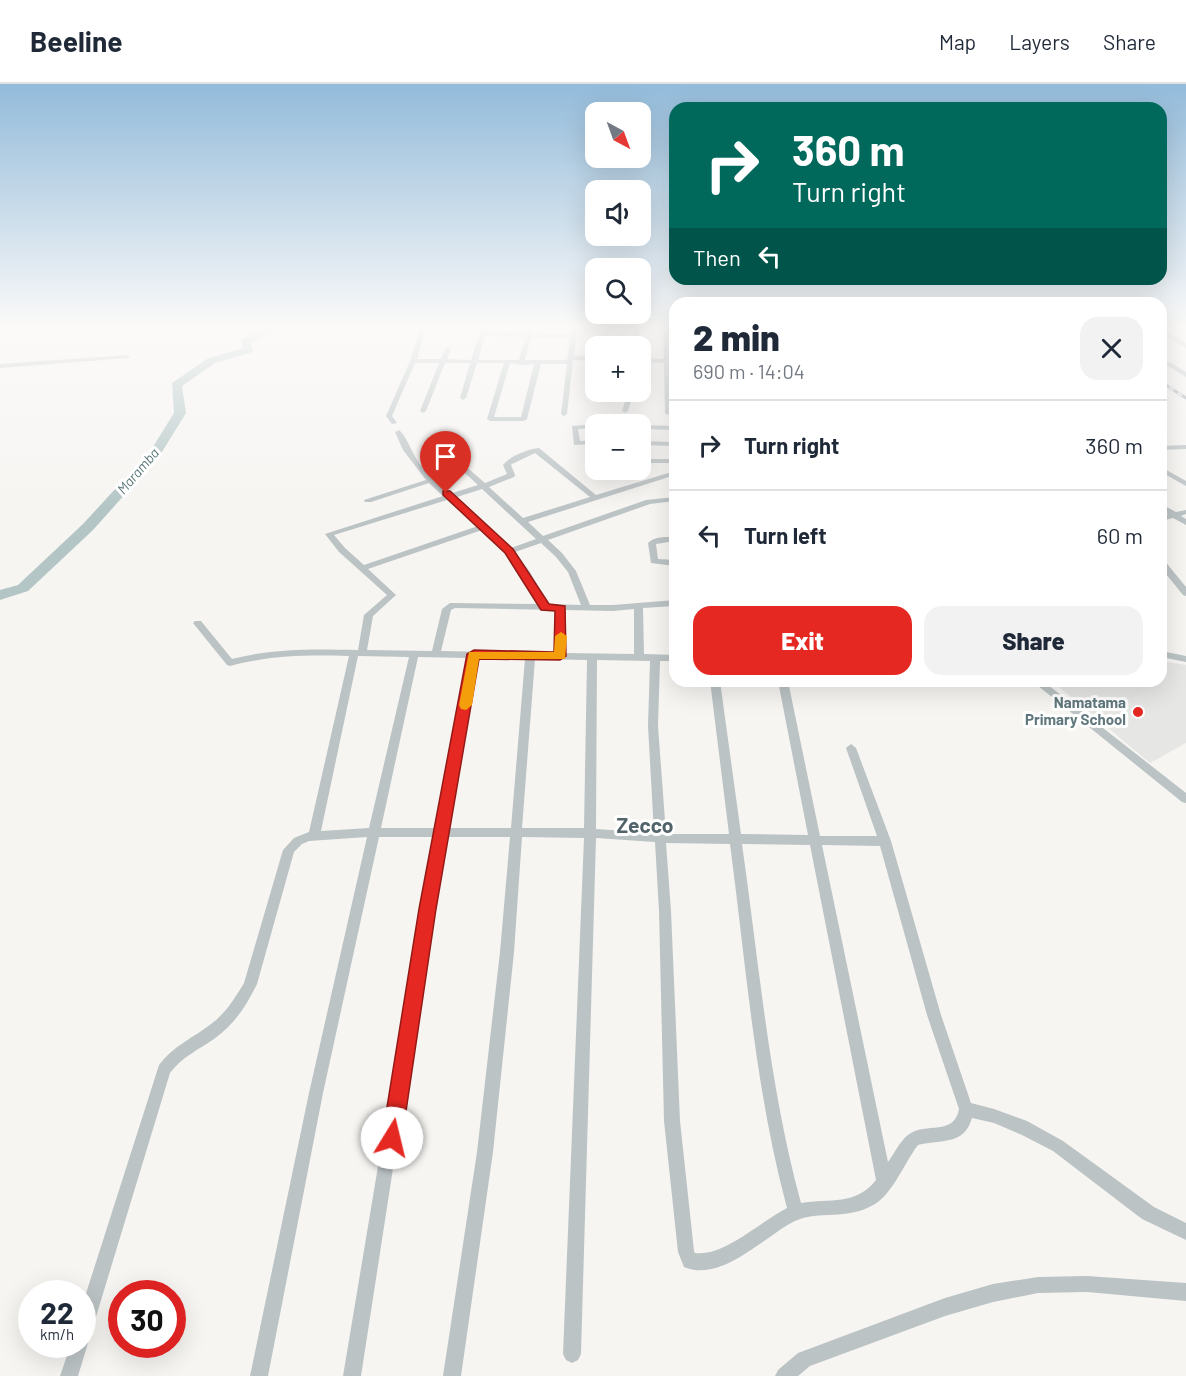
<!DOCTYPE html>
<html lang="en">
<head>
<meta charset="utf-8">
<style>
  body { margin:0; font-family:Barlow,sans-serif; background:#f2f2f3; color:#1f2937; height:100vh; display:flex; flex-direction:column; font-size:22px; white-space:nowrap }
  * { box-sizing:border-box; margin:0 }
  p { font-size:20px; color:#747a83 }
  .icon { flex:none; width:33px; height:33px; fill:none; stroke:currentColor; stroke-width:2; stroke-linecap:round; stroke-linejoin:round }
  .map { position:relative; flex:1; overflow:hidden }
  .panel { position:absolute; left:669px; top:213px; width:498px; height:390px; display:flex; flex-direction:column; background:#fff; border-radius:18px; box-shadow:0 6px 24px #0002 }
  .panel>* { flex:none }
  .hud { position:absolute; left:669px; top:18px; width:498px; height:183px; border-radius:18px; box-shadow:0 6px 24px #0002; background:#00695c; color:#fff; overflow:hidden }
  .needle { width:39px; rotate:139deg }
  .tools { position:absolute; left:585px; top:18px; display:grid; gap:12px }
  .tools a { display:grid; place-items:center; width:66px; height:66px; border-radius:12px; background:#fff; box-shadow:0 6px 24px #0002; font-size:30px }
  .speed { position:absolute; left:18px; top:1196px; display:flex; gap:12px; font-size:30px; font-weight:700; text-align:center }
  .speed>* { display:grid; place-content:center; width:78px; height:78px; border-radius:50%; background:#fff; box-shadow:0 6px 24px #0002; line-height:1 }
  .speed small { font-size:15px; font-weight:400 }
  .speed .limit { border:9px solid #d22; background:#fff; color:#111 }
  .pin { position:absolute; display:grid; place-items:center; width:51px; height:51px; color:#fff; margin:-62px -26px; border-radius:50% 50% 50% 0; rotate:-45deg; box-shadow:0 0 6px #0007 }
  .pin .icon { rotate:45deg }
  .me { position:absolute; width:66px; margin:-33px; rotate:9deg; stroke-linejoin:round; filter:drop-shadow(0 0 4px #0008) }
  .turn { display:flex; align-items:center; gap:21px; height:126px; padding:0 24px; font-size:27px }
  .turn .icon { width:78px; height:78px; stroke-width:2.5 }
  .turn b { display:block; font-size:42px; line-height:51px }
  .then { display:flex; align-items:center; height:57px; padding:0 24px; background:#0003; gap:12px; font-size:22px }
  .round { display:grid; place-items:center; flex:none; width:63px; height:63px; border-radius:18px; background:#f2f2f3 }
  .summary { display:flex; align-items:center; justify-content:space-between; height:102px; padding:0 24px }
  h1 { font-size:36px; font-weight:800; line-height:45px }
  .cta { display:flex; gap:12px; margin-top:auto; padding:12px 24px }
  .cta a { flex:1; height:69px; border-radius:18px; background:#e52822; color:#fff; font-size:24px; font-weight:800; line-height:69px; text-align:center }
  .cta a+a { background:#f2f2f3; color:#1f2937 }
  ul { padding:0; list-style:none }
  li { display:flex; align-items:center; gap:18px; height:90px; padding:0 24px; border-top:2px solid #e0e1e3 }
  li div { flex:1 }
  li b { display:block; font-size:22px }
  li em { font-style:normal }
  header { display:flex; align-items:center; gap:36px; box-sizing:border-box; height:84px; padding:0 30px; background:#fff; border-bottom:2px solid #e0e1e3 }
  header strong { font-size:28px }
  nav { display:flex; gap:33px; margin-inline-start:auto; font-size:21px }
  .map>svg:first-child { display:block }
</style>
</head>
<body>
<header>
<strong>Beeline</strong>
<nav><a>Map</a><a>Layers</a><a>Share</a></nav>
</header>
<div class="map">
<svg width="1186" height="1292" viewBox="0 0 1186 1292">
  <rect width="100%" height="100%" fill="#f6f5f2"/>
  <!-- built -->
  <path fill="#e6e7e5" d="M 1161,577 L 1186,581 L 1186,659 L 1150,679 L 1052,597 L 1161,597 Z"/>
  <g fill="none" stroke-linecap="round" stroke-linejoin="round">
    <!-- river -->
    <path fill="#b3c5c5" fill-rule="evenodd" d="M 267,244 L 281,244 L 251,259 L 253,268 L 215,279 L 182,302 L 186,329 L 160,371 L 93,446 L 28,507 L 0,516 L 0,506 L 18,501 L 83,440 L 151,366 L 174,329 L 172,299 L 207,275 L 243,264 L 241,256 Z"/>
    <!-- minor -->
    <path fill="#bcc3c5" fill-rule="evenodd" d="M 420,244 L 426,244 L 417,275 L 441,275 L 445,265 L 448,263 L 451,265 L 447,275 L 471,276 L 481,244 L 487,244 L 486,248 L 526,249 L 527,244 L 533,244 L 532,249 L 570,250 L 571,244 L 577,244 L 574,272 L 596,273 L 596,277 L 573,276 L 567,330 L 564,332 L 561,330 L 567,280 L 541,280 L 527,335 L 524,337 L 490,337 L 487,335 L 504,279 L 477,279 L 466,314 L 463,316 L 460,314 L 470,279 L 445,279 L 426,327 L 423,329 L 420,327 L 439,279 L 415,279 L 392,332 L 397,339 L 392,340 L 386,332 L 410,277 ZM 485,252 L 525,253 L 519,276 L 478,276 ZM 531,253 L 570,254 L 567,276 L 525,276 ZM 510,279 L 521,281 L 534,280 L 521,333 L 494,333 Z
      M 605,244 L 611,244 L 609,262 L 603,262 Z
      M 634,244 L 640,244 L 639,262 L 633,262 Z
      M 663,244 L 669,244 L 670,275 L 675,275 L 675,279 L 670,279 L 671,329 L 668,331 L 665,329 L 664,279 L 640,278 L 640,274 L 664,275 Z
      M 1161,244 L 1186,259 L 1186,264 L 1161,249 Z
      M 127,271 L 130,273 L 129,274 L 0,284 L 0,280 Z
      M 1161,273 L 1186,288 L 1186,293 L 1161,278 Z
      M 628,308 L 634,308 L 628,327 L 625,329 L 622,327 Z
      M 596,340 L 598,340 L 596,340 L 596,344 L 578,345 L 580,357 L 596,356 L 596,360 L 574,361 L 572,342 Z
      M 640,341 L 675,342 L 675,346 L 640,345 Z
      M 399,346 C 405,350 413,370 419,379 C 428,391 438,400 449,410 L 478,401 L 446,372 L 446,368 L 449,368 L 485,399 L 507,390 L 503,381 C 510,372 528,365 539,364 L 596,411 L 675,387 L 675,391 L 528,438 L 543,452 L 646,416 L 675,413 L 675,417 L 650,420 L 548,456 L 562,469 L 576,487 L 590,521 L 613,521 L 675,516 L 675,522 L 643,524 L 644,570 L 675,571 L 675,577 L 660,577 L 658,642 L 666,750 L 729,750 L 710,597 L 720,597 L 741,750 L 808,751 L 778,597 L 788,597 L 820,752 L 877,752 L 846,664 L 851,660 L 856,664 L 891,757 L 941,931 L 971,1019 L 994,1025 L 1027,1037 L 1063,1057 L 1154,1123 L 1186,1139 L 1186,1156 L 1142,1135 L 1053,1067 L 1022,1051 L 994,1039 L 972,1034 C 964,1062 941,1055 918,1061 C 905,1078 893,1109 875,1120 C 847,1137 819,1126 795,1137 C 763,1153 722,1199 684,1183 L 678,1168 L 664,1037 L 659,827 L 655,758 L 596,754 L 581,1270 L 578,1276 L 572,1279 L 566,1276 L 563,1270 L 584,754 L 522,753 L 514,868 L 493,1068 L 461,1292 L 443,1292 L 477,1068 L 500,868 L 510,753 L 446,753 L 433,825 L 361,1292 L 343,1292 L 421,825 L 434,753 L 379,753 L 323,1009 L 268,1292 L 250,1292 L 309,1009 L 367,753 L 309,757 L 302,760 L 294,768 L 257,900 C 247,921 234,941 214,955 C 198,966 182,973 170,989 L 78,1292 L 60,1292 L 71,1260 L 82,1260 L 82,1222 L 159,981 C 173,962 193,954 211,940 C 226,929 235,914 244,899 L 283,766 L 294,754 L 309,748 L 349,572 C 306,571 272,571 230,582 L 227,581 L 193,539 L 195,537 L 201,537 L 232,575 C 276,564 313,565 358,566 L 364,531 L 387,511 L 339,468 L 325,450 L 443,412 L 429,399 L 371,418 L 365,418 L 364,416 L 426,396 L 403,366 L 395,348 ZM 535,369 L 590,413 L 523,434 L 489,403 L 514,393 L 515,391 L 511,381 L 512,380 ZM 482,405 L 536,455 L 511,464 L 454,414 ZM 447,416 L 478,442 L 364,481 L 345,464 L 334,451 ZM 482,446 L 513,477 L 539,520 L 450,519 L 442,525 L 432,567 L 367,566 L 373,532 L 396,511 L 368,485 ZM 541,459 L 556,473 L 568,488 L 581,521 L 548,520 L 530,488 L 515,468 ZM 455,524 L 556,526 L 555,569 L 441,567 L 451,526 ZM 634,525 L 634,570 L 565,569 L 566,526 L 613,527 ZM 358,572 L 409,573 L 369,744 L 321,747 ZM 418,573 L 469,574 L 436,744 L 381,744 ZM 478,574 L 525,575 L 511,744 L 448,744 ZM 535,575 L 587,576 L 584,744 L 522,744 ZM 597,576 L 650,577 L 648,642 L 654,749 L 596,745 ZM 666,759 L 730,760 C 746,881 755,1005 787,1124 C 761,1137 724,1173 695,1169 L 694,1167 L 680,1037 L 671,827 ZM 742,760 L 810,761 L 876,1096 C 856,1122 830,1114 801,1119 C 769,1002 759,879 742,760 ZM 822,761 L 880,762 L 927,931 L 959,1025 C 954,1053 926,1037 908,1051 C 900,1057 894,1070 888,1078 Z
      M 640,357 L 675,358 L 675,362 L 640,361 Z
      M 1186,361 L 1186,365 L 1161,366 L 1161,362 Z
      M 640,375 L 675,375 L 675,379 L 640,379 Z
      M 1161,383 L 1186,397 L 1186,402 L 1161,388 Z
      M 1161,420 L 1176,428 L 1186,426 L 1186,430 L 1181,432 L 1186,435 L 1186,441 L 1173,434 L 1161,437 L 1161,433 L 1168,430 L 1161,426 Z
      M 675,453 L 675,457 L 656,460 L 658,475 L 675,476 L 675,482 L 651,479 L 648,459 C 655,452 665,453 675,453 Z
      M 1161,475 L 1164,476 L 1186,503 L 1186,512 L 1183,511 L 1161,484 Z
      M 1161,567 L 1186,572 L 1186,578 L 1161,573 Z
      M 1032,597 L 1043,597 L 1186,709 L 1186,719 L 1182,718 Z
      M 1087,1192 L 1186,1199 L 1186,1217 L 1087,1208 L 1038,1209 L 993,1218 L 945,1232 L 810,1282 L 798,1292 L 775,1292 L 778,1286 L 798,1269 L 945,1214 L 993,1200 L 1038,1193 Z"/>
    <!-- rail casing -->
    <g stroke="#9da8ab" stroke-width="3">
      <path id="rail" d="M 1161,298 L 1186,314"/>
    </g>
    <!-- rail -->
    <use href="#rail" stroke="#fff" stroke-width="1.5" stroke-dasharray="5" stroke-linecap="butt"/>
  </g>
  <!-- sky -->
  <linearGradient id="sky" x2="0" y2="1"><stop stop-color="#93bbda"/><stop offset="0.57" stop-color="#fbfaf9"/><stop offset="1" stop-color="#fbfaf9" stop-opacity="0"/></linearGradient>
  <rect width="1186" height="425" fill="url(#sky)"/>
  <!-- route -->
  <path fill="#e52822" stroke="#951a16" stroke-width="1.5" d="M 443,407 L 450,407 L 513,465 L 549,520 L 565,522 L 566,572 L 560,576 L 479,575 L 436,825 L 402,1054 L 399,1061 L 392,1064 L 385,1061 L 382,1054 L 419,825 L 467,570 L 474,566 L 554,568 L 555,527 L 541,526 L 505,469 L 443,411 Z"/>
  <!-- slow -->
  <path fill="#f59e0b" d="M 561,548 L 567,552 L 565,575 L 479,575 L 472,621 L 466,626 L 461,625 L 459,621 L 469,568 L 554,568 L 555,552 Z"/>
  <!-- markers -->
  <circle fill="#e52822" stroke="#fff" stroke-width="2" cx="1138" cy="628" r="6"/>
  <g text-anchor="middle" stroke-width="6" stroke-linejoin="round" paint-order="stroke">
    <!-- far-water labels -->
    <g font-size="14" font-style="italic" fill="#5a7779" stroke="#fff">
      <text transform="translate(138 387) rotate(-49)" y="5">Maramba</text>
    </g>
    <!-- poi labels -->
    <g font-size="15" font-weight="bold" fill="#60777e" stroke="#fff" text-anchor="end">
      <text x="1126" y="624">Namatama<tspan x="1126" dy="17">Primary School</tspan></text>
    </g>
    <!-- district labels -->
    <g font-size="21" font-weight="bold" fill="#526369" stroke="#fff">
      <text x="645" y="749">Zecco</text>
    </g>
  </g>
</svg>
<div class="tools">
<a><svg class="needle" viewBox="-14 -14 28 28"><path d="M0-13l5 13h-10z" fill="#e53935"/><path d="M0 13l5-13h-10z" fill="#747a83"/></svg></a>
<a><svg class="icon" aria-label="sound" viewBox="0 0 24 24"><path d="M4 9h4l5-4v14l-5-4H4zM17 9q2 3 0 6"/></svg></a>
<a><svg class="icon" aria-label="search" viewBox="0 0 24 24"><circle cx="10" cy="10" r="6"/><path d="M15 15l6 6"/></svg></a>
<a>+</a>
<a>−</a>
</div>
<div class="speed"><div>22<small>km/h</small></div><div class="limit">30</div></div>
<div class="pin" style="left:446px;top:409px;background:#d93025"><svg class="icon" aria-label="arrive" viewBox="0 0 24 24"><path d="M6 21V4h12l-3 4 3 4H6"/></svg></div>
<svg class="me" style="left:392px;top:1054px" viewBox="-20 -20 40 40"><circle r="19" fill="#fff"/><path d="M0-13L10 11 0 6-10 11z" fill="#e52822"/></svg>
<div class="hud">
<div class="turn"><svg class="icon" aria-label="right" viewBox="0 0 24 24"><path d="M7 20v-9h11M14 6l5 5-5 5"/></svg><div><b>360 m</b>Turn right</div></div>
<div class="then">Then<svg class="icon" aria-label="left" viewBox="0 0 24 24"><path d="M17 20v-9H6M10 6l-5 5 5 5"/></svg></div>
</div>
<section class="panel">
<div class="summary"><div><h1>2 min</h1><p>690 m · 14:04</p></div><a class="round"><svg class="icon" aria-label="close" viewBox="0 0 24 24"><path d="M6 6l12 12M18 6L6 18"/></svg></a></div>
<ul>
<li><svg class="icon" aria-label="right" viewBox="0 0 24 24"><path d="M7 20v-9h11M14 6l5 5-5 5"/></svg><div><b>Turn right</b></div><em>360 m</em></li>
<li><svg class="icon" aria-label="left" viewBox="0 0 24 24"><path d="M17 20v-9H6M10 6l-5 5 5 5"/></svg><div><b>Turn left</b></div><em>60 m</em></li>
</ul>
<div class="cta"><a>Exit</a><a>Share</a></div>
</section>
</div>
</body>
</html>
